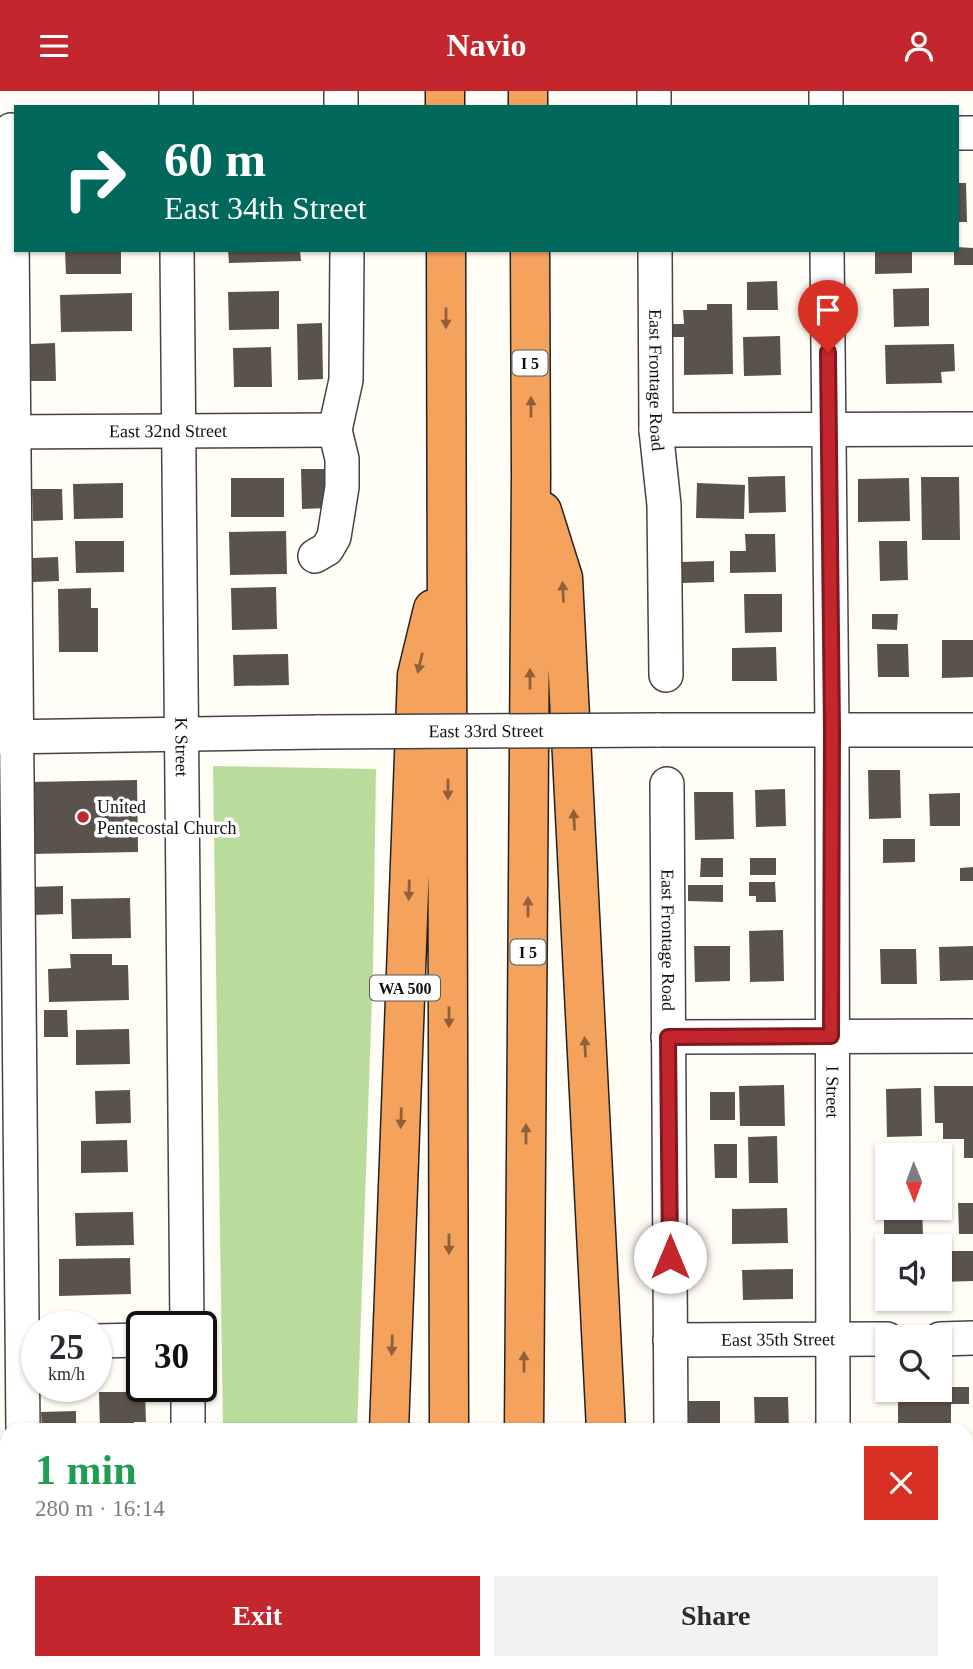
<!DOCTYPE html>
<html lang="en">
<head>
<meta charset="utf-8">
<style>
  body { margin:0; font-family:Georgia,serif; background:#f2f2f3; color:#2b2b33; height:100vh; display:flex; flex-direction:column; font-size:26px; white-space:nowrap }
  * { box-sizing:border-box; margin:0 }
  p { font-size:23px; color:#7c7c81 }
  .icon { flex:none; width:38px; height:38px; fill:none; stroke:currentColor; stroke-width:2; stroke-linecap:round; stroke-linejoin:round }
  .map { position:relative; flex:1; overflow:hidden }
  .sheet { position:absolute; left:0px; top:1332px; width:973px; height:247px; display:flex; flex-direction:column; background:#fff; border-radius:21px 21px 0 0; box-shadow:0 2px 5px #0004 }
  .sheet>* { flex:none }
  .banner { position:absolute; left:14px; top:14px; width:945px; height:147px; border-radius:0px; box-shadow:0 2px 5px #0004; background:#00695c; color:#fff; overflow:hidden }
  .needle { width:46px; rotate:179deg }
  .controls { position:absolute; left:875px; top:1052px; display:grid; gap:14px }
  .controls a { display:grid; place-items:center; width:77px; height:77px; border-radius:0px; background:#fff; box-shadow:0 2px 5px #0004; font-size:35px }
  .speed { position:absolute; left:21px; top:1220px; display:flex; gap:14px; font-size:35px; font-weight:700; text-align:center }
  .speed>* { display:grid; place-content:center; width:91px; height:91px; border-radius:50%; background:#fff; box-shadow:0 2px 5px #0004; line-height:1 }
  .speed small { font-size:18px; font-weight:400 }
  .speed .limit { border:4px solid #111; border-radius:10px; background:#fff; color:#111 }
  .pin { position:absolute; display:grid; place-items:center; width:60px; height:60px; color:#fff; margin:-72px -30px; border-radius:50% 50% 50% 0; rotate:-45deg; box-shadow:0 0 7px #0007 }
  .pin .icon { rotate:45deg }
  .me { position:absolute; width:77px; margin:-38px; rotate:0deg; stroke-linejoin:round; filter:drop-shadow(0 0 5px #0008) }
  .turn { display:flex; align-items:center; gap:24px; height:147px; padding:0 35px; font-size:32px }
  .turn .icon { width:91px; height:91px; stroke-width:2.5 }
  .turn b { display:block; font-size:49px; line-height:60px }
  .round { display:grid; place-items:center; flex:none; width:74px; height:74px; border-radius:0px; background:#f2f2f3 }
  .overview { display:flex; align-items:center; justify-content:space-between; height:119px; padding:0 35px }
  h1 { font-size:42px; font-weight:700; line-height:52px; color:#1e9e55 }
  .cta { display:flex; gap:14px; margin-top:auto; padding:14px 35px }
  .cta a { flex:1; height:80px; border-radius:0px; background:#c4262e; color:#fff; font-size:28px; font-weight:700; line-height:80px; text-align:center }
  .cta a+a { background:#f2f2f3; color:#2b2b33 }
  header { display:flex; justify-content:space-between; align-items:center; height:91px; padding:0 35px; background:#c4262e; color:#fff; font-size:32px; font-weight:700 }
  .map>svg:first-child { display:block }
</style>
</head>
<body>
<header><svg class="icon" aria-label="menu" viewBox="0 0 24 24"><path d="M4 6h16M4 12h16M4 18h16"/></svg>Navio<svg class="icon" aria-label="person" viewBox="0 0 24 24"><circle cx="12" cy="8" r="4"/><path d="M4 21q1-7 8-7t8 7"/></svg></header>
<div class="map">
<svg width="973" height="1578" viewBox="0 0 973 1578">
  <rect width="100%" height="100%" fill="#fffdf5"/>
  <!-- forest -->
  <path fill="#b9dc9c" d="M 213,675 L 376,678 L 373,878 L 357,1339 L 223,1339 Z
    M 226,1572 L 346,1572 L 344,1578 L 226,1578 Z"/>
  <!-- building -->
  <path fill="#5a524d" d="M 957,92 L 966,92 L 967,131 L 957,131 Z
    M 957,156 L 973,157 L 973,174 L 954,174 L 954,159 L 957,159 Z
    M 65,159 L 121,159 L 121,183 L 66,183 Z
    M 228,159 L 300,159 L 301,170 L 229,172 Z
    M 875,159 L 912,159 L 912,182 L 875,183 Z
    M 777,190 L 778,219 L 747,219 L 747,191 Z
    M 929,197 L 929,235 L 894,236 L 893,198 Z
    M 279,200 L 279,238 L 229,239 L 228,201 Z
    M 132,202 L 132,240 L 61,241 L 60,204 Z
    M 707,213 L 732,213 L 733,283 L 684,284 L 684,246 L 673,246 L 673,233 L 684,233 L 683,219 L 707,219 Z
    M 322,232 L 323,288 L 298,289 L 297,233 Z
    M 780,245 L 781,284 L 744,285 L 743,246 Z
    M 55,252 L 56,290 L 31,290 L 31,253 Z
    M 954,253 L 955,280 L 941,281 L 942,292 L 886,293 L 885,254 Z
    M 271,256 L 272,296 L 234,296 L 233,257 Z
    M 301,378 L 327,378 L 328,417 L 302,418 Z
    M 785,385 L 786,421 L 749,422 L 748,386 Z
    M 921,386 L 959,386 L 960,449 L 922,449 Z
    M 231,387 L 284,387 L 284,426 L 231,426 Z
    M 909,387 L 910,430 L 858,431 L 858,388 Z
    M 123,392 L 123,427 L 74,428 L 73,393 Z
    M 697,392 L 745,394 L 744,428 L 696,427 Z
    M 32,398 L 62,398 L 63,429 L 33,430 Z
    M 286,440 L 287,483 L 230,484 L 229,441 Z
    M 745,443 L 775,443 L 776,481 L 730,482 L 730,460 L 746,460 Z
    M 75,450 L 124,450 L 124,481 L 76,482 Z
    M 879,450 L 907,450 L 908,489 L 880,490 Z
    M 58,466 L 59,490 L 33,491 L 32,467 Z
    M 714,470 L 714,491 L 682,492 L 682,471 Z
    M 276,496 L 277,538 L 232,539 L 231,497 Z
    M 91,497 L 91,517 L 98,517 L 98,561 L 59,561 L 58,498 Z
    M 744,503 L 782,503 L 782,541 L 745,542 Z
    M 872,523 L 898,523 L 897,539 L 872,538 Z
    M 942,549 L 973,549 L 973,586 L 942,587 Z
    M 877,553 L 908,553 L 909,586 L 878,586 Z
    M 776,556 L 777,590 L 732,590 L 732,557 Z
    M 288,563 L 289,594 L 234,595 L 233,564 Z
    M 868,679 L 900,679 L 901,727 L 869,728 Z
    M 137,689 L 138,761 L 30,763 L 29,691 Z
    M 785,698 L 786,735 L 756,736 L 755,699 Z
    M 694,701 L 733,701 L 734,748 L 695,749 Z
    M 960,702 L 960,735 L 930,735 L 929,703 Z
    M 883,748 L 915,748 L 915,771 L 883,772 Z
    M 701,767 L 723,767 L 723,786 L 700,786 Z
    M 750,767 L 776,767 L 776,784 L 750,784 Z
    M 973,776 L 973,790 L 960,790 L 960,777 Z
    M 749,791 L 775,791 L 776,811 L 756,811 L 756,805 L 749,805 Z
    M 688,794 L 723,794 L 723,811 L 688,810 Z
    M 63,795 L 63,823 L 32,824 L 31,796 Z
    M 130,807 L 131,847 L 72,848 L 71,808 Z
    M 783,839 L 784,890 L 750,891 L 749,840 Z
    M 694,855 L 730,855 L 730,890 L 695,891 Z
    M 973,855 L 973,889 L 940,890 L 939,856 Z
    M 880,858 L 916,858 L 917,893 L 881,893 Z
    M 70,863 L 112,863 L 112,874 L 128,874 L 129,909 L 49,911 L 48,878 L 71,877 Z
    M 44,919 L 67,919 L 68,946 L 44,946 Z
    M 129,938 L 130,973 L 76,974 L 76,939 Z
    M 784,994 L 785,1035 L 740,1035 L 739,995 Z
    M 934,995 L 973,995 L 973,1067 L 964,1067 L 964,1048 L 943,1048 L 943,1032 L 935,1032 Z
    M 921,997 L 922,1045 L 887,1046 L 886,998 Z
    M 130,999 L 131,1032 L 96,1033 L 95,1000 Z
    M 710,1001 L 735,1001 L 735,1029 L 710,1029 Z
    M 777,1045 L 778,1092 L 749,1092 L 748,1046 Z
    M 127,1049 L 128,1081 L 81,1082 L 81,1050 Z
    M 714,1053 L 737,1053 L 737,1087 L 715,1087 Z
    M 884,1108 L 887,1108 L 887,1116 L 922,1116 L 923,1144 L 884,1145 Z
    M 958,1112 L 973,1112 L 973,1143 L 959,1143 Z
    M 787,1117 L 788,1152 L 732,1153 L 732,1118 Z
    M 133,1121 L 134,1154 L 76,1155 L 75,1122 Z
    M 940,1160 L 973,1160 L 973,1190 L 940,1191 Z
    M 130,1167 L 131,1203 L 59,1205 L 59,1168 Z
    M 793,1178 L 793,1208 L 743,1209 L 742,1179 Z
    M 940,1296 L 969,1296 L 969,1313 L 951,1313 L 951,1335 L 898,1335 L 898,1298 L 940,1298 Z
    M 99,1301 L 145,1301 L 146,1331 L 134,1331 L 134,1339 L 100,1339 Z
    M 754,1306 L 788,1306 L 789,1339 L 755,1339 Z
    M 688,1310 L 720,1310 L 720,1339 L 688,1339 Z
    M 76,1320 L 76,1339 L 42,1339 L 41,1321 Z
    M 0,1408 L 7,1408 L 7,1441 L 0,1441 Z
    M 83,1572 L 118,1572 L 118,1578 L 83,1578 Z"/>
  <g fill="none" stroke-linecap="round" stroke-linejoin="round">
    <!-- minor casing -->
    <g stroke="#444" stroke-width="36">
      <g id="minor">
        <path d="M 176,0 L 176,16"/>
        <path d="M 654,0 L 654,16"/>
        <path d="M 826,0 L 826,16"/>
        <path d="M 341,16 L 341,0"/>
        <path d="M 11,39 L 23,1339"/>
        <path d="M 957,42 L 973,42"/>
        <path id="s1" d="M 177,159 L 187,1236"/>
        <path id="s2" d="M 655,159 L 656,339 L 664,414 L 666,584"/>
        <path id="s3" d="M 827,159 L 832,638 L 833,1339"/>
        <path d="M 656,339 L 973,338"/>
        <path id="s4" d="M 0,341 L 335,339"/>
        <path d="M 315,465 L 327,458 L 334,446 L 342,396 L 342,368 L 335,339 L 346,289 L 347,159"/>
        <path d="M 656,639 L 973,639"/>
        <path d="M 0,646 L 320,641"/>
        <path id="s5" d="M 667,693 L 671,1339"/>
        <path d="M 668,946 L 973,945"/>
        <path d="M 940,1248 L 973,1247"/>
        <path id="s6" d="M 670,1249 L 887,1248"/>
        <path d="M 96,1250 L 142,1249"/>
        <path d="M 188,1295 L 188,1339"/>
        <path d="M 966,1551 L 973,1551"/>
        <path d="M 25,1572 L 25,1578"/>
        <path d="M 192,1572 L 192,1578"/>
        <path d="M 673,1572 L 673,1578"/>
        <path d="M 834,1572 L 834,1578"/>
      </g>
    </g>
    <!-- highway casing -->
    <g stroke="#222" stroke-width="41">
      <path id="highway" d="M 445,0 L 445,16
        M 528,0 L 528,16
        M 446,159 L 449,1339
        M 542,420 L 563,487 L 606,1339
        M 389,1339 L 417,584 L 433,518
        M 524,1339 L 531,384 L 530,159
        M 523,1572 L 523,1578
        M 644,1572 L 644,1578
        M 372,1578 L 373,1572
        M 450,1578 L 450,1572
        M 609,1578 L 609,1572"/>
    </g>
    <!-- minor -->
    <use href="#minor" stroke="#fff" stroke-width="33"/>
    <!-- highway -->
    <use href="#highway" stroke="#f5a25d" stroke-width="38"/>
    <!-- minor-bridge casing -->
    <g stroke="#444" stroke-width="36" stroke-linecap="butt">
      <g id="minor-bridge">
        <path id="s7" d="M 320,641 L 656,639"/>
      </g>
    </g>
    <!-- minor-bridge -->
    <use href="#minor-bridge" stroke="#fff" stroke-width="33"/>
  </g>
  <!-- one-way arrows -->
  <defs><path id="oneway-solid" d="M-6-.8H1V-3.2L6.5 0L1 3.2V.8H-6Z" transform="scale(1.75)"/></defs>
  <g fill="#8e613b">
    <use href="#oneway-solid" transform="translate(446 227) rotate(90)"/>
    <use href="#oneway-solid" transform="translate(531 316) rotate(-90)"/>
    <use href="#oneway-solid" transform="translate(563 501) rotate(-93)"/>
    <use href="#oneway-solid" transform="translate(420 572) rotate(103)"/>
    <use href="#oneway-solid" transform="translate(530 588) rotate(-90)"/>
    <use href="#oneway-solid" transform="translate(448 698) rotate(90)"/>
    <use href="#oneway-solid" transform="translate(574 729) rotate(-93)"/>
    <use href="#oneway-solid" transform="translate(409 799) rotate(92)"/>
    <use href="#oneway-solid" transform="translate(528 816) rotate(-90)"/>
    <use href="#oneway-solid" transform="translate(449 926) rotate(90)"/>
    <use href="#oneway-solid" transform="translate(585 956) rotate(-93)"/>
    <use href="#oneway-solid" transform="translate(401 1027) rotate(92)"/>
    <use href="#oneway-solid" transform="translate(526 1043) rotate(-90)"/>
    <use href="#oneway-solid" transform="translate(449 1153) rotate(90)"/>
    <use href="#oneway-solid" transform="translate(392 1254) rotate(92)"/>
    <use href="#oneway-solid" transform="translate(524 1271) rotate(-90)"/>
  </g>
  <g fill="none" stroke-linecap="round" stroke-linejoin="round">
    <!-- route casing -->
    <g stroke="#7f191e" stroke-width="18">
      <path id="route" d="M 670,1166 L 668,946 L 831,945 L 832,639 L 828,261"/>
    </g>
    <!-- route -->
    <use href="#route" stroke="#c4262e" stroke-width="12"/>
  </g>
  <!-- markers -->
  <circle fill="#c4262e" stroke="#fff" stroke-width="2.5" cx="83" cy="726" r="7"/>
  <g text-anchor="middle" stroke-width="7" stroke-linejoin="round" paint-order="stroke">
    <!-- shield labels -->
    <g fill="#fff" stroke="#585858" stroke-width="2">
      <rect x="512.5" y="259.5" width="35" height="25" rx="5"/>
      <rect x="510.5" y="848.5" width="35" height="25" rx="5"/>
      <rect x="370" y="884.5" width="70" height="25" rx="5"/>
    </g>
    <g font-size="16" font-weight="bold" fill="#111">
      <text x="530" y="278">I 5</text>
      <text x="528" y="867">I 5</text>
      <text x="405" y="903">WA 500</text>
    </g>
    <!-- street labels -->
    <g font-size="18" fill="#111" stroke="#fff">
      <text dy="6" stroke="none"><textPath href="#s2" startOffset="130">East Frontage Road</textPath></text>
      <text dy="6" stroke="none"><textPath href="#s4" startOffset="168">East 32nd Street</textPath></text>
      <text dy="6" stroke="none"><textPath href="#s7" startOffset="166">East 33rd Street</textPath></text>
      <text dy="6" stroke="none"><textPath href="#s1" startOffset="497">K Street</textPath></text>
      <text dy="6" stroke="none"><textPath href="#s5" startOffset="156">East Frontage Road</textPath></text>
      <text dy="6" stroke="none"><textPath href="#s3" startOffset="842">I Street</textPath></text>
      <text dy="6" stroke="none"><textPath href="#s6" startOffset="108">East 35th Street</textPath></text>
    </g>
    <!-- poi labels -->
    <g font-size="18" fill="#111" stroke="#fff" text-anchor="start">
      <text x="97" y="722">United<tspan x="97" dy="21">Pentecostal Church</tspan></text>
    </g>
  </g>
</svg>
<div class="controls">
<a><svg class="needle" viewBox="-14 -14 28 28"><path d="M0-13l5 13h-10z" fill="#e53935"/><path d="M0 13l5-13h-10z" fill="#7c7c81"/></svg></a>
<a><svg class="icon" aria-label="sound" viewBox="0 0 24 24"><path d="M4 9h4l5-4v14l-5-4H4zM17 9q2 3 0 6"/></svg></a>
<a><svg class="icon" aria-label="search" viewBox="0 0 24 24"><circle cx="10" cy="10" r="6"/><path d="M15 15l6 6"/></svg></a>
</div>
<div class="speed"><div>25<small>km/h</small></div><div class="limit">30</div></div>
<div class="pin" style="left:828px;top:261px;background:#d93025"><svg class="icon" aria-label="arrive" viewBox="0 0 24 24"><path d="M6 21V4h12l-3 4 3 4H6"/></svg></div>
<svg class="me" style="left:670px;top:1166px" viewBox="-20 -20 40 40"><circle r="19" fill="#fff"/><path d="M0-13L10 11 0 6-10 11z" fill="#c4262e"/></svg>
<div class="banner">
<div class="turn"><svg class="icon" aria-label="right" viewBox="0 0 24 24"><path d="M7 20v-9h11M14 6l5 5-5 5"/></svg><div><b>60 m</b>East 34th Street</div></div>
</div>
<section class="sheet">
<div class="overview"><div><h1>1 min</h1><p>280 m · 16:14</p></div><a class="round" style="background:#d93025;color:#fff"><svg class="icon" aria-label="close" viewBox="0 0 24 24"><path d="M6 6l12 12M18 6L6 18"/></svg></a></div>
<div class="cta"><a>Exit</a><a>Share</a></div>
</section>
</div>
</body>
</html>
